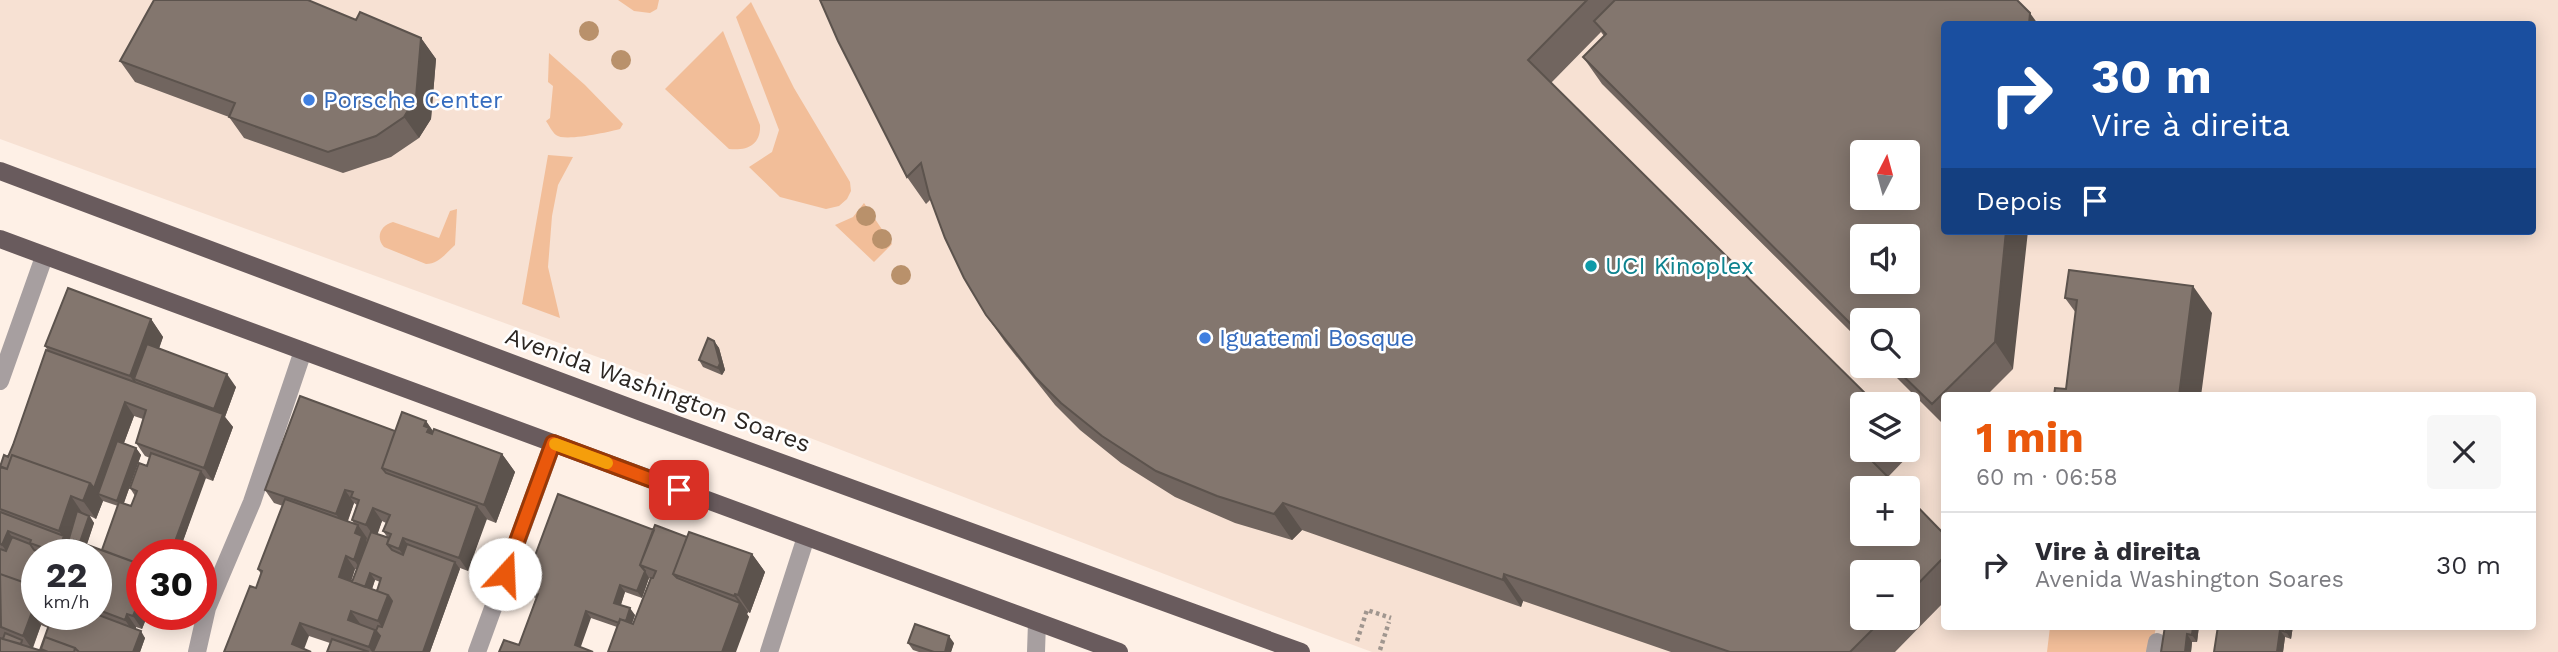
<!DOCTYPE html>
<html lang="pt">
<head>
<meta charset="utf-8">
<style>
  body { margin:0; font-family:"Work Sans",sans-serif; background:#f7f7f7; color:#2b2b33; height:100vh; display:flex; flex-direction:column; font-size:26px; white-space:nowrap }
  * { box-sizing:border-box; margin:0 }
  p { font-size:23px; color:#7c7c81 }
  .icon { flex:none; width:38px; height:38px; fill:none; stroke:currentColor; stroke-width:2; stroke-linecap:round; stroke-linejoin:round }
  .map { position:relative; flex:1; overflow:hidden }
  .sheet { position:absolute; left:1941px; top:392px; width:595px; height:238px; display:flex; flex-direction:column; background:#fff; border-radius:7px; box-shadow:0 4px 18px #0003 }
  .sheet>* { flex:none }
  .guide { position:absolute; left:1941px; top:21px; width:595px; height:214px; border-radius:7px; box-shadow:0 4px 18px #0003; background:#1a4fa0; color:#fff; overflow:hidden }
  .needle { width:46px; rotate:6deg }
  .tools { position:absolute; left:1850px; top:140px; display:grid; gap:14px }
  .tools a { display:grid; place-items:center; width:70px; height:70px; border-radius:7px; background:#fff; box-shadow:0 4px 18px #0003; font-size:35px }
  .speed { position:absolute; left:21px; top:539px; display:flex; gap:14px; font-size:35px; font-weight:700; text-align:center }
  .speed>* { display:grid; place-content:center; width:91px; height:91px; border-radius:50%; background:#fff; box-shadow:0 4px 18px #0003; line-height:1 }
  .speed small { font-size:18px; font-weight:400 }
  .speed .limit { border:10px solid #d22; background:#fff; color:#111 }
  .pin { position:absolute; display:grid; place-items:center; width:60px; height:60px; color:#fff; margin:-30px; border-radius:14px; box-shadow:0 4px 10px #0006 }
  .me { position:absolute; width:77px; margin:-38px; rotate:20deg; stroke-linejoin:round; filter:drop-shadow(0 0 5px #0008) }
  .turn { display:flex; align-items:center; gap:24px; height:147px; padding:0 35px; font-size:32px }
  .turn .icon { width:91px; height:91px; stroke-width:2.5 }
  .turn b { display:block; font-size:49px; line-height:60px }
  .then { display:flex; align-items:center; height:66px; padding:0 35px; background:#0003; gap:14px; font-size:26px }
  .round { display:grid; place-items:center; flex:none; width:74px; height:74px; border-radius:7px; background:#f7f7f7 }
  .head { display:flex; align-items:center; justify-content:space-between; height:119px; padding:0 35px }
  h1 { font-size:42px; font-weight:700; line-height:52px; color:#ea580c }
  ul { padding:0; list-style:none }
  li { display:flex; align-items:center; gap:21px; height:105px; padding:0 35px; border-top:2px solid #e1e1e2 }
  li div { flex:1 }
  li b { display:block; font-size:26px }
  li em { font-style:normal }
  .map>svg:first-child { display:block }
</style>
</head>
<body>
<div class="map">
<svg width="2558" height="652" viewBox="0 0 2558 652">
  <rect width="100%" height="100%" fill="#fef0e6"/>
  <!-- built -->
  <path fill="#f7e1d3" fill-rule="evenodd" d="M 0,0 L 2558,0 L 2558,652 L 1372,652 L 1245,605 L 625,367 L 0,139 ZM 1944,24 L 2532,24 L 2532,231 L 1944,231 ZM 1862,152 L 1908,152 L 1908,198 L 1862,198 ZM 1862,236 L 1908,236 L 1908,282 L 1862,282 ZM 1862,320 L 1908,320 L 1908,366 L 1862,366 ZM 1944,396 L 2532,396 L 2532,626 L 1944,626 ZM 1862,404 L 1908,404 L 1908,450 L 1862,450 ZM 1862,488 L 1908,488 L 1908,534 L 1862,534 ZM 1862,572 L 1908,572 L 1908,618 L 1862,618 Z"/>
  <!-- green -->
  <path fill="#f2be99" d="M 618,0 L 659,0 L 657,9 L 650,13 L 634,11 Z
    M 751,2 L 794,88 L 850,182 L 851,191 L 847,199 L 839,206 L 826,209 L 780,197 L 749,167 L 772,152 L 779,130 L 736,17 Z
    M 723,31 L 760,125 C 761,145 747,151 729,149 L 665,89 Z
    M 549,53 L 585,85 L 623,124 L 620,129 C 609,132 564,142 556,135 C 552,132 549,125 546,121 L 550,118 L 553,86 L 548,82 Z
    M 548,155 L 573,157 L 558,185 L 552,216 L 548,267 L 560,318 L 522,304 Z
    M 864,203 L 892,244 L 874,262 L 835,225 L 853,217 Z
    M 457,209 L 455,245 C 446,253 439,264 426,264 L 384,247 C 375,237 381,225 393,222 L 439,238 L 450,211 Z
    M 2050,627 L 2156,627 L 2151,652 L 2047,652 Z"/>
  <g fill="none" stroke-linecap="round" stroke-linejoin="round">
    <!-- path -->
    <path stroke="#a0968f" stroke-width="4.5" stroke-dasharray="3.5 3.5" stroke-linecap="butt" d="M 1357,641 L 1367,610 L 1391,618
      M 1380,650 L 1389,622"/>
    <!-- minor -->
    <path stroke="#a79fa0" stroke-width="18" d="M 0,381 L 44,257
      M 197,652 L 207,608 L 252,502 L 303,351
      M 477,652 L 553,443
      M 769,652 L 806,537
      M 1036,652 L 1037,622
      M 2155,652 L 2157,642"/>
    <!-- major -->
    <path stroke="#695b5d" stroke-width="18" d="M 0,171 L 639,411 L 1301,652
      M 0,239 L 1119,652"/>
  </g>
  <!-- trees -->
  <g fill="#b9916b">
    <circle cx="589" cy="31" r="10"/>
    <circle cx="621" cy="60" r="10"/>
    <circle cx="866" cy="216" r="10"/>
    <circle cx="882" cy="239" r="10"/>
    <circle cx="901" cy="275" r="10"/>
  </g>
  <!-- wall -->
  <path fill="#71655f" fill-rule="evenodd" d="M 820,0 L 2017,0 L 2013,369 L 1986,396 L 1944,396 L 1944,425 L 1885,366 L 1908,366 L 1862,320 L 1862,343 L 1602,84 L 1583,57 L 1604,36 L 1601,32 L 1551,83 L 1862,450 L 1908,450 L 1908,441 L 1914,450 L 1888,477 L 1944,534 L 1944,602 L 1895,652 L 1671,652 L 1523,601 L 1521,607 L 1302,530 L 1292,540 L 1235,523 L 1175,497 L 1121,463 L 1080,430 L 1055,405 L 1005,342 L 986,315 L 931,199 L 926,204 L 907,177 ZM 1908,572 L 1908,618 L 1862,618 Z
    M 356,20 L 421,38 L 436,59 L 431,119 L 419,138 L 391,157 L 343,173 L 244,138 L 229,117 L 135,82 L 120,61 Z
    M 2065,298 L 2212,313 L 2066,389 L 2076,313 Z
    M 151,319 L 163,337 L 159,349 L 236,387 L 225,417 L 233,427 L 213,481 L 205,478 L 178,555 L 142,555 L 142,614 L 148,614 L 142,629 L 136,627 L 136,629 L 145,638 L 140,652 L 0,652 L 0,464 L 8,457 L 48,351 L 45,346 ZM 134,416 L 143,419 L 136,443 L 145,456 L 150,458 L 147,466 L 130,488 L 135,496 L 131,506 L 124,503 L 141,455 L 136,448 L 124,443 ZM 103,501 L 118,506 L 102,550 L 87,544 L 94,523 L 90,516 L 96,519 ZM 37,555 L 96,555 L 96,614 L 37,614 L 36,578 L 37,575 ZM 41,625 L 48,628 L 40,650 L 33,648 Z
    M 714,341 L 719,348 L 725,370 L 722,375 L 703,367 L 699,360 Z
    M 426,421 L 433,431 L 502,454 L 515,472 L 496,523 L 486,519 L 468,571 L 460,568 L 430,652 L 327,652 L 330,643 L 309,636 L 224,652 L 256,588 L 261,574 L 258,569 L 283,506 L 274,503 L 265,490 L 395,431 ZM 354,503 L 357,505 L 352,520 L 354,524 L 348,521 ZM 382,521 L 386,523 L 383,531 L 388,538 L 377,534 ZM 355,569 L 357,570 L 352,582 L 351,582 ZM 375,580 L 380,582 L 377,591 L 372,589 Z
    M 654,530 L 687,537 L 752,554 L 765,572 L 750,613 L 748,612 L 747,614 L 749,617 L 609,649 L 617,627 L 591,618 L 519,645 L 536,598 L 528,595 L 523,588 ZM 649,578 L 650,579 L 633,624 L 632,623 L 635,615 L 621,605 L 625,592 L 642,598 Z
    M 2165,626 L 2199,626 L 2197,642 L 2192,642 L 2191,652 L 2161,652 Z
    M 2293,626 L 2291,639 L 2285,637 L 2283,652 L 2214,652 Z
    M 908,643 L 954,643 L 951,652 L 919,652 L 913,650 Z"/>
  <!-- shaded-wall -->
  <path fill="#5c534d" d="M 2030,13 L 2038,24 L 2029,24 Z
    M 421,38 L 436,59 L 431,119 L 419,138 L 404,117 Z
    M 2006,231 L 2028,231 L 2013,369 L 1995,342 Z
    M 2193,286 L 2212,313 L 2201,396 L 2179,396 Z
    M 151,319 L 163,337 L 146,383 L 134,379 L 143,392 L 142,394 L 130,376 Z
    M 714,341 L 719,348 L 725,370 L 722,375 L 718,368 Z
    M 227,374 L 236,387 L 225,417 L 233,427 L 213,481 L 204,468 L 222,419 L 214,409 Z
    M 125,402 L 134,416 L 104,496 L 98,494 L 103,501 L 96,519 L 83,501 Z
    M 426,421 L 438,439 L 427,432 L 424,426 Z
    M 136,448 L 141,455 L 122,508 L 117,501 Z
    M 502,454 L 515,472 L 496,523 L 484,505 Z
    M 201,471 L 206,478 L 178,555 L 170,555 Z
    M 345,490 L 354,503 L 345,528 L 336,514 Z
    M 71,496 L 83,514 L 68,542 L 73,549 L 71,555 L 58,555 L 57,553 L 63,537 L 59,531 Z
    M 1283,503 L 1302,530 L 1292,540 L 1274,514 Z
    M 477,506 L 487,519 L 468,571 L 459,558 Z
    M 373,508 L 382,521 L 376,539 L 366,525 Z
    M 89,516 L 94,523 L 84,553 L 79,546 Z
    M 358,525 L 367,538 L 366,541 L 371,549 L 363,573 L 354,560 L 355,533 Z
    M 8,531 L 17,544 L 11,558 L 2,545 Z
    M 403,538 L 412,551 L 408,562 L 399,549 Z
    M 752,554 L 765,572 L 750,613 L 738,595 Z
    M 346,556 L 355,569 L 348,590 L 339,577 Z
    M 34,560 L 37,564 L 37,575 L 34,583 L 29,576 Z
    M 455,562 L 460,569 L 430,652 L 423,652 Z
    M 645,571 L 649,578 L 642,598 L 637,591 Z
    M 370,573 L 375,580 L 369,598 L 364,591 Z
    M 1504,574 L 1523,601 L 1521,607 L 1503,580 Z
    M 620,585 L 625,592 L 619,610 L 614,603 Z
    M 142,593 L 142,614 L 148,614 L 142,629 L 133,616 Z
    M 735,594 L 748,612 L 747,614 L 749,617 L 736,652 L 722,652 L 740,604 L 734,596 Z
    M 388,595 L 397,608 L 387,635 L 378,621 Z
    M 630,608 L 635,615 L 629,632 L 624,625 Z
    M 351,611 L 361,625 L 348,620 Z
    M 586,611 L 591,618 L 579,652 L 575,645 Z
    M 32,612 L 41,625 L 32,649 L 23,636 Z
    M 47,614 L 61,614 L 55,631 L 46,618 Z
    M 127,614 L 136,627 L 134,633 L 125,620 Z
    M 300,623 L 309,636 L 303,652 L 292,644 Z
    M 2193,626 L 2199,626 L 2197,642 L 2192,635 Z
    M 2287,626 L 2293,626 L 2291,639 L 2286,632 Z
    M 375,630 L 384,643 L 381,652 L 372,652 L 369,647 Z
    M 2280,630 L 2285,637 L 2283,652 L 2277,652 Z
    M 141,631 L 145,638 L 140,652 L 133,652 Z
    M 2187,634 L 2192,642 L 2191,652 L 2185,652 Z
    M 949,636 L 954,643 L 951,652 L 945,652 Z"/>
  <!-- building -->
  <path fill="#83766e" stroke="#5c534d" stroke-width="2" fill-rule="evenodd" d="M 154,0 L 308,0 L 356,20 L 360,12 L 421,38 L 416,97 L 404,117 L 376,136 L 328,152 L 229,117 L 235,103 L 120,61 Z
    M 820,0 L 1587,0 L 1528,60 L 1876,404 L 1862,404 L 1862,450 L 1869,450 L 1865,454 L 1899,488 L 1862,488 L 1862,534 L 1908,534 L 1908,497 L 1944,534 L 1944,557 L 1908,594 L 1908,572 L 1862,572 L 1862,618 L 1884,618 L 1850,652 L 1730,652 L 1504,574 L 1503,580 L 1283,503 L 1274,514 L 1217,496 L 1156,471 L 1102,436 L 1061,403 L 1036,378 L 986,315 L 964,278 L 945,238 L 929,195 L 921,163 L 907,177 L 838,41 Z
    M 1615,0 L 2017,0 L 2030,13 L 2029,24 L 1944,24 L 1944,231 L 2006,231 L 1995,342 L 1932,404 L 1893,366 L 1908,366 L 1908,320 L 1862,320 L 1862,335 L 1583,57 L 1606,34 L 1594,21 ZM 1862,152 L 1908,152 L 1908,198 L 1862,198 ZM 1862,236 L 1908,236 L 1908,282 L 1862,282 Z
    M 2069,270 L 2193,286 L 2179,396 L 2054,396 L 2055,388 L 2066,389 L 2077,300 L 2065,298 Z
    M 68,288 L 151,319 L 130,376 L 45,346 Z
    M 708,338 L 714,341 L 720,363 L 718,368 L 699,360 Z
    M 147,344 L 227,374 L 214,409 L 134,379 Z
    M 46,350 L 223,414 L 204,468 L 136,443 L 146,410 L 125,402 L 94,488 L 90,483 L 12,455 L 7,469 L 0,467 L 4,455 L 8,457 L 13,445 Z
    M 300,396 L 395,431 L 382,468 L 386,473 L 477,506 L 459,558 L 403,538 L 399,549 L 387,544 L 391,534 L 383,531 L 390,515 L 373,508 L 366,525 L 352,520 L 359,500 L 351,497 L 353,492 L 345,490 L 336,514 L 265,490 Z
    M 402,412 L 426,421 L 424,426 L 429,428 L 427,432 L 432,434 L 434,429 L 502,454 L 484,505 L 382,468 Z
    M 117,441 L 136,448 L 117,501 L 98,494 Z
    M 151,453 L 201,471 L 170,555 L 142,555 L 142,565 L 102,550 L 119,502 L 131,506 L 137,491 L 130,488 L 139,463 L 147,466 Z
    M 12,455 L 90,483 L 83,501 L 71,496 L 59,531 L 0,509 L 0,466 L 7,469 Z
    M 558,494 L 654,530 L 640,565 L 645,571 L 637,591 L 620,585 L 614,603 L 630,608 L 626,621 L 620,619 L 619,623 L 586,611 L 575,645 L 593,652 L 499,652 L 504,640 L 519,645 L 538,594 L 523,588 Z
    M 285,499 L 358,525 L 355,533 L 362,536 L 354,560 L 346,556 L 339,577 L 388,595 L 378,621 L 351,611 L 348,620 L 375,630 L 369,647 L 300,623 L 292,644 L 311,652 L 224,652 L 250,586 L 256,588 L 262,571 L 258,569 Z
    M 77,511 L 89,516 L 80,542 L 74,540 L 73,543 L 68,542 Z
    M 0,512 L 64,536 L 57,553 L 30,543 L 31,540 L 8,531 L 2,545 L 0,544 Z
    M 655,525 L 687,537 L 673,574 L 677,578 L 740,603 L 722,652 L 608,652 L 620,619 L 633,624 L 651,578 L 653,578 L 656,571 L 640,565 Z
    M 371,532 L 389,538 L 387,544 L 392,550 L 403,555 L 407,544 L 455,562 L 423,652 L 373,652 L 380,636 L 376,631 L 378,626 L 382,627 L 392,601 L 388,595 L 377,591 L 381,578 L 370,573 L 365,587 L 352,582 Z
    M 689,532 L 752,554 L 738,595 L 735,594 L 734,596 L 673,574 Z
    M 12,537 L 30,544 L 34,550 L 48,555 L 37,555 L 37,561 L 34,560 L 29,576 L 37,579 L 37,587 L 0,574 L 0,549 L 6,551 Z
    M 74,540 L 142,565 L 142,593 L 133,616 L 127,614 L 125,620 L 96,609 L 96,555 L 69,555 Z
    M 0,574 L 37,587 L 37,614 L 32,612 L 23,636 L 1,627 Z
    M 53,614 L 96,614 L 141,631 L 133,652 L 79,652 L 75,648 L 45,637 L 41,649 L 42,651 L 40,650 Z
    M 915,624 L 949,636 L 945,652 L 934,652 L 908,643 Z
    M 2165,626 L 2193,626 L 2192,635 L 2187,634 L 2185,652 L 2161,652 Z
    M 2218,626 L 2287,626 L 2286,632 L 2280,630 L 2277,652 L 2214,652 Z
    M 5,633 L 22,640 L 21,644 L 3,639 Z
    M 45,637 L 75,648 L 74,652 L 48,652 L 41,649 Z
    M 0,638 L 45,652 L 0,652 Z
    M 332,639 L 369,652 L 327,652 Z"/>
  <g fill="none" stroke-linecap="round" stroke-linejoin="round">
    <!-- route casing -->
    <g stroke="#983908" stroke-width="18">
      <path id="route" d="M 505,574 L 553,443 L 679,490"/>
    </g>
    <!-- route -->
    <use href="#route" stroke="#ea580c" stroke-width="12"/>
    <!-- slow -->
    <path stroke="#f59e0b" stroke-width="12" d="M 555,444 L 607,463"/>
  </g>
  <!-- markers -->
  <g fill="#3f7fe0" stroke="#fff" stroke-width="2.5">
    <circle cx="309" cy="100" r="7"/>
    <circle cx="1205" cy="338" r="7"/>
  </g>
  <circle fill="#0f9aa8" stroke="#fff" stroke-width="2.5" cx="1591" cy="266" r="7"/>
  <g text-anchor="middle" stroke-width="5" stroke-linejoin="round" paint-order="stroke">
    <!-- shop labels -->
    <g font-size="24" fill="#366cbe" stroke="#fff" text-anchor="start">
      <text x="323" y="108">Porsche Center</text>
      <text x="1219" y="346">Iguatemi Bosque</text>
    </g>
    <!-- culture labels -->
    <g font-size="24" fill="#0d838f" stroke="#fff" text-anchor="start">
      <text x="1605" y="274">UCI Kinoplex</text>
    </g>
    <!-- street labels -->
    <g font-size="24" fill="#2b2622" stroke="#fff">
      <text transform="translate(658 390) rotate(20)" y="8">Avenida Washington Soares</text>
    </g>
  </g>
</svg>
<div class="tools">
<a><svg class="needle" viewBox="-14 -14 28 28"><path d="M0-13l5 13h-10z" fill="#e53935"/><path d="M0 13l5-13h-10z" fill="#7c7c81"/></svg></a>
<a><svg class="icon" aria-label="sound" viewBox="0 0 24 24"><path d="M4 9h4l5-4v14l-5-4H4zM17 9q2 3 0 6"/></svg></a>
<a><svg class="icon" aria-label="search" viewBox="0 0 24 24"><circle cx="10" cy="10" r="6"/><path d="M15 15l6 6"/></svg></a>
<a><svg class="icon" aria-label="layers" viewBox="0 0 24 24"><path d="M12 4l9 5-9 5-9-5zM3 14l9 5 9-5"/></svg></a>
<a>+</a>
<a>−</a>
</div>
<div class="speed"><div>22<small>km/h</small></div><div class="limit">30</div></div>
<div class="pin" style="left:679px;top:490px;background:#d93025"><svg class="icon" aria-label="arrive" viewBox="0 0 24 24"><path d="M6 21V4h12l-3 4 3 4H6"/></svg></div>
<svg class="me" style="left:505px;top:574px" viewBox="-20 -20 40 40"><circle r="19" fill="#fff"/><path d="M0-13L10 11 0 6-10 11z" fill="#ea580c"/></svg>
<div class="guide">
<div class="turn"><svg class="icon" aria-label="right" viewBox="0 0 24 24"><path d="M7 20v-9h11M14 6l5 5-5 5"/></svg><div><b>30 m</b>Vire à direita</div></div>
<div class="then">Depois<svg class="icon" aria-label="arrive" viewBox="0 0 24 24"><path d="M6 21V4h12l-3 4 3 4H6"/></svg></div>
</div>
<section class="sheet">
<div class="head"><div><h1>1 min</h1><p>60 m · 06:58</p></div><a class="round"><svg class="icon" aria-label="close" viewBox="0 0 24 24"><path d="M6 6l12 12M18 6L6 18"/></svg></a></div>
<ul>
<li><svg class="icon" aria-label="right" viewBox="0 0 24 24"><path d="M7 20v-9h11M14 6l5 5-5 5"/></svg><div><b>Vire à direita</b><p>Avenida Washington Soares</p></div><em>30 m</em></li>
</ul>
</section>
</div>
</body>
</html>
